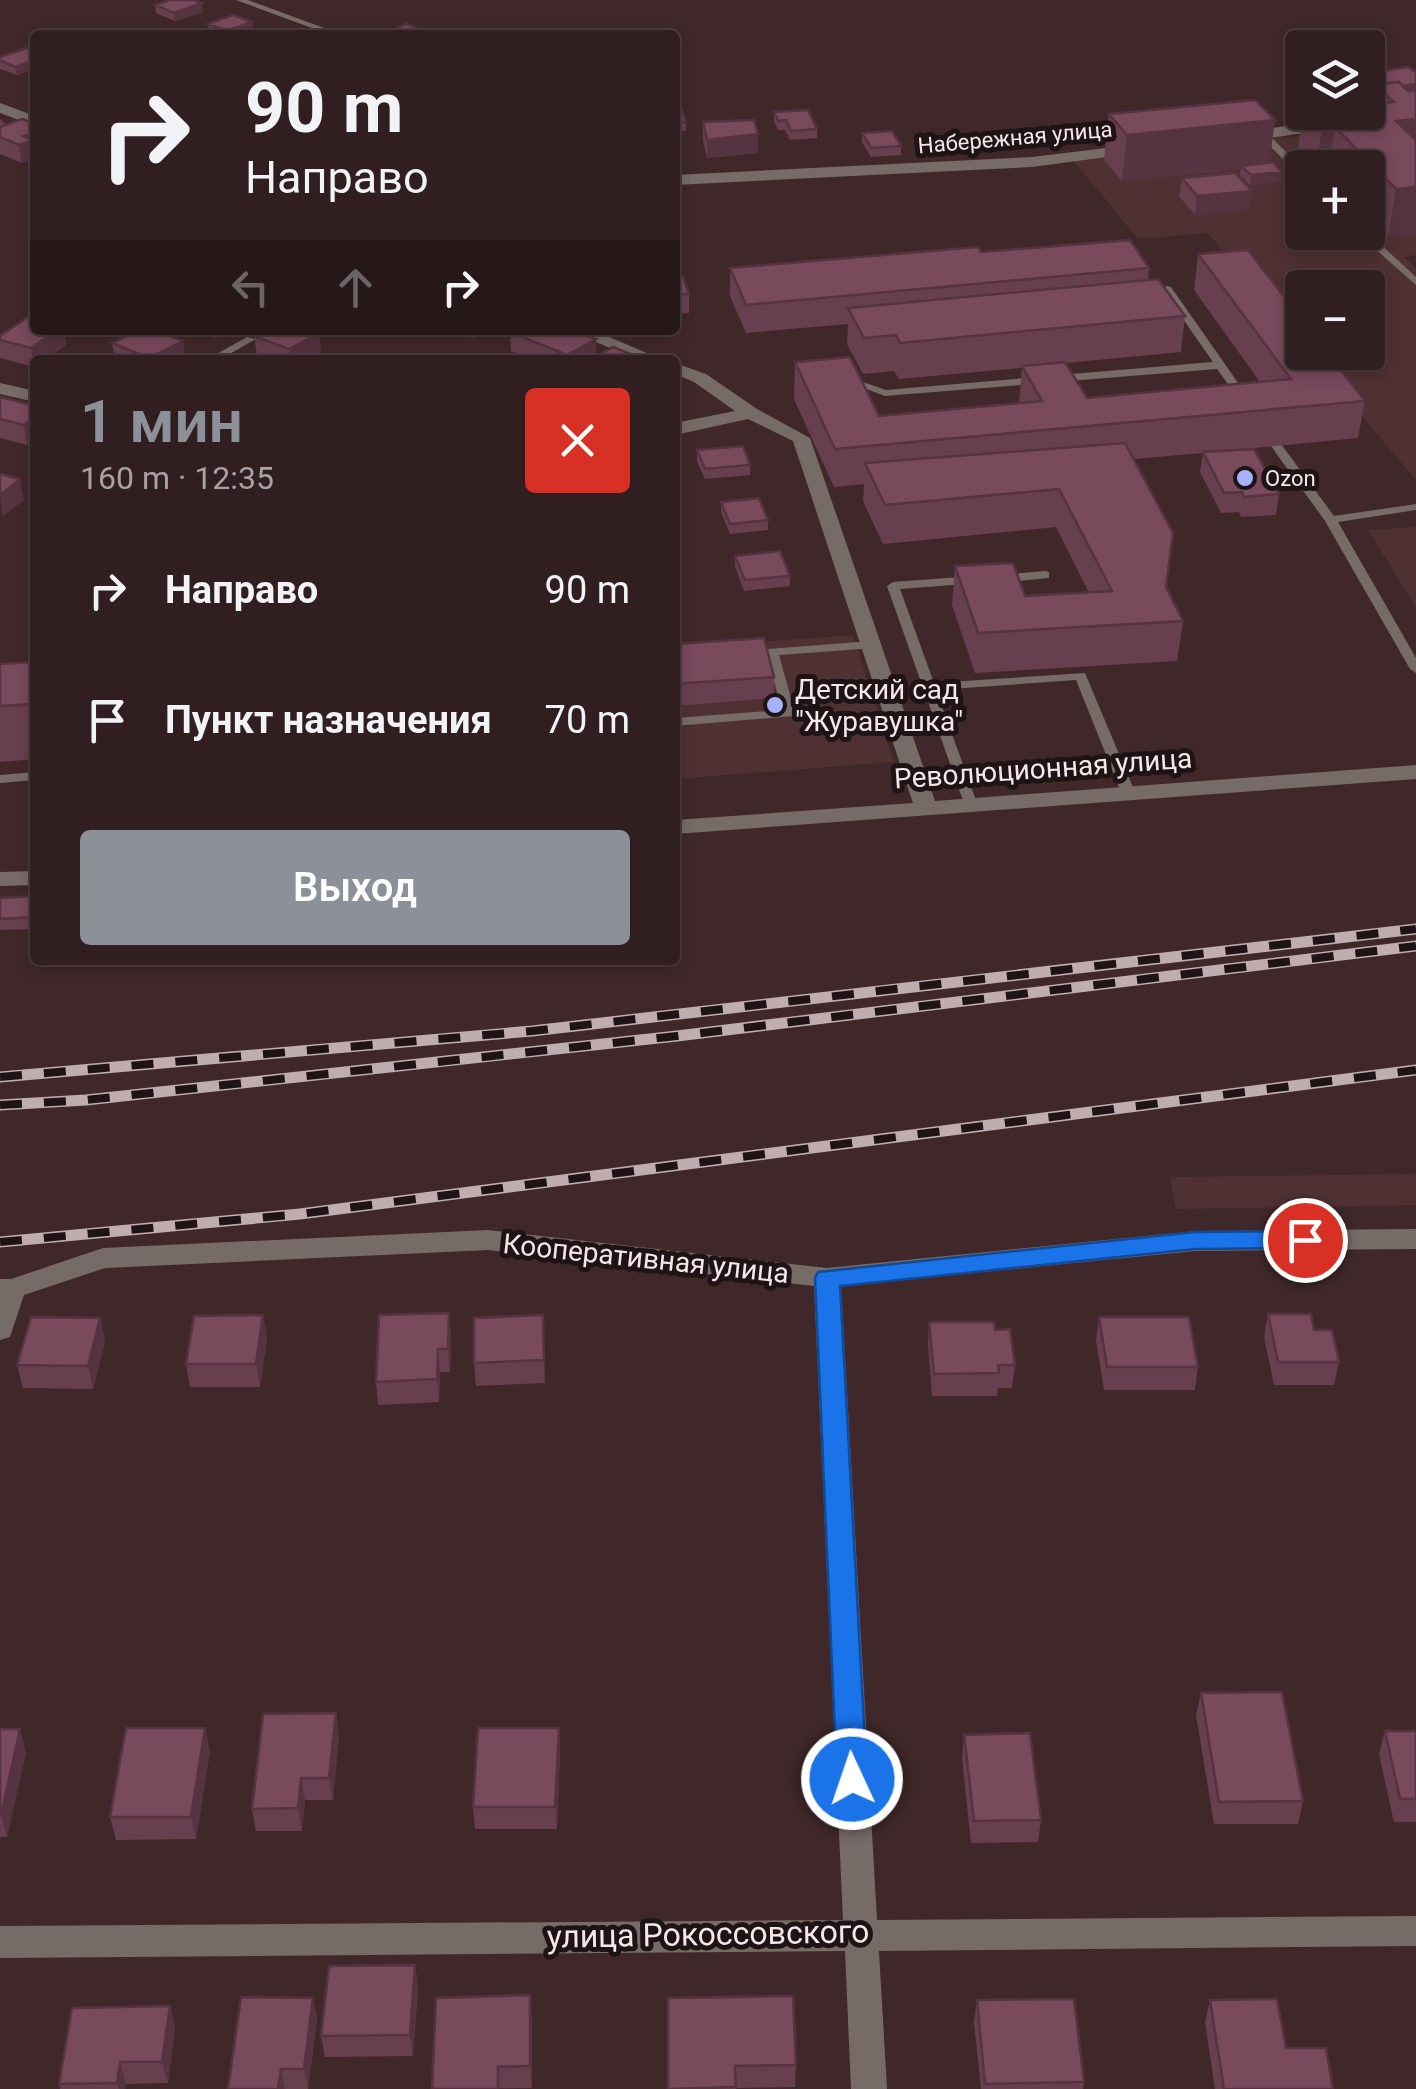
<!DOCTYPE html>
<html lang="ru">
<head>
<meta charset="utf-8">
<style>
  body { margin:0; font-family:Roboto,sans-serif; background:#382729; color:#f1f3f6; height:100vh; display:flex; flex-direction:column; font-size:38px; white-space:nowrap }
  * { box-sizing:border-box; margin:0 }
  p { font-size:32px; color:#a8a2a5 }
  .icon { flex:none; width:55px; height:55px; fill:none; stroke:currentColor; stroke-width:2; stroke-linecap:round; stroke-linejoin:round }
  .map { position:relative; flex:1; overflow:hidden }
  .side { position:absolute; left:30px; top:355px; width:650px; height:610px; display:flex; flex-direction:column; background:#301e20; border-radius:10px; box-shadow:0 5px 15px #0003,0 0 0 2px #4b3c3e }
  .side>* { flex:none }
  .hud { position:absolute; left:30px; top:30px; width:650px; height:305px; border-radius:10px; box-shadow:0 5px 15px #0003,0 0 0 2px #4b3c3e; background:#301e20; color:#f1f3f6; overflow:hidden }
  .tools { position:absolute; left:1285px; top:30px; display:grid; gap:20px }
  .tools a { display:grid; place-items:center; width:100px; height:100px; border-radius:10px; background:#301e20; box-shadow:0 5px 15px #0003,0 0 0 2px #4b3c3e; font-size:50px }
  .pin { position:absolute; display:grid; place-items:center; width:85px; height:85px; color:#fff; margin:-42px; border:5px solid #fff; border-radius:50%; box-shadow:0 2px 10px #0007 }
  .me { position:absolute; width:110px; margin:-55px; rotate:357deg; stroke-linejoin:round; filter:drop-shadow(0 0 8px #0008) }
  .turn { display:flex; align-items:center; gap:35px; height:210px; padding:0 50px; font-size:45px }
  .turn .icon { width:130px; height:130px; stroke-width:2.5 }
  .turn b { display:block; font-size:70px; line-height:85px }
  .lanes { display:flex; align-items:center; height:95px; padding:0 50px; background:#0003; justify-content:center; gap:50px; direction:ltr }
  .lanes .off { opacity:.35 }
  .round { display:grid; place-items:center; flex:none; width:105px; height:105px; border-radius:10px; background:#382729 }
  .overview { display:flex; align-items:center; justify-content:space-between; height:170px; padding:0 50px }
  h1 { font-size:60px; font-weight:600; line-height:75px; color:#8c9099 }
  .action { display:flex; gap:20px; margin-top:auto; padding:20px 50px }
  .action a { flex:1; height:115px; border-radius:10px; background:#8c9099; color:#fff; font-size:40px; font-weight:600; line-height:115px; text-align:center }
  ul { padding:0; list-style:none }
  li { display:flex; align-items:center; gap:30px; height:130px; padding:0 50px }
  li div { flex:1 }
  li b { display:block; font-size:38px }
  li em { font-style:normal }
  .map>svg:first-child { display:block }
</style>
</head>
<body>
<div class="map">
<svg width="1416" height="2089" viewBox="0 0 1416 2089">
  <rect width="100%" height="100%" fill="#40282a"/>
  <!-- built -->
  <path fill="#4f3033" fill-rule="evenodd" d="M 1403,124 L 1416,135 L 1416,255 L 1404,257 L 1416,268 L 1416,480 L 1309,353 L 1368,352 L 1368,288 L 1302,288 L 1302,345 L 1208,233 L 1138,239 L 1074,161 ZM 1302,168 L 1368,168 L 1368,232 L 1302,232 Z
    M 1416,527 L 1416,608 L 1368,530 Z
    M 853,635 L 894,762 L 675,779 L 675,648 Z
    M 1416,1174 L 1416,1205 L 1176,1209 L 1170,1177 Z"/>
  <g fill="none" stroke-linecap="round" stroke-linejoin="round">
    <!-- service -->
    <path fill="#776b68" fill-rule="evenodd" d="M 236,0 L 248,0 L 343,35 L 331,35 Z
      M 1261,133 L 1267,133 L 1302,168 L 1302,176 L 1299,175 L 1261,137 Z
      M 1356,232 L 1367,232 L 1416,277 L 1416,285 Z
      M 1167,286 L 1171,287 L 1250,400 L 1249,402 L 1241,402 L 1217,369 L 885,396 L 840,379 L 845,376 L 886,390 L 1213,362 L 1162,289 Z
      M 247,337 L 256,339 L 219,360 L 206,360 Z
      M 1277,443 L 1281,444 L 1334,516 L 1416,504 L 1416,510 L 1338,522 L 1416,658 L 1416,673 L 1410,669 L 1325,521 L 1271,446 Z
      M 1045,571 L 1049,572 L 1049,578 L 997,583 L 991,579 L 997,575 Z
      M 974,576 L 980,580 L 978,583 L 900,589 L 934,683 L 1085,673 L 1135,792 L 1133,795 L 1128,796 L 1121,792 L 1076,680 L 936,690 L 977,803 L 970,807 L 965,806 L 887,586 L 893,582 Z
      M 871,641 L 877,645 L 875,648 L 779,655 L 795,713 L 794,716 L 675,726 L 675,718 L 782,710 L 766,652 L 768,649 Z
      M 35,772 L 35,780 L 0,783 L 0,775 Z"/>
    <!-- minor -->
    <path fill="#776b68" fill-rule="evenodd" d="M 0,103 L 35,116 L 35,126 L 0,113 Z
      M 1332,120 L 1340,125 L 1337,128 L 1243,142 L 1235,137 L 1243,132 Z
      M 1139,144 L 1145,146 L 1145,152 L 1032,167 L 675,185 L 675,175 L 1032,157 Z
      M 568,330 L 593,330 L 663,360 L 638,360 Z
      M 675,363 L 706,374 L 757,409 L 810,438 L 935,801 L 1416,765 L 1416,779 L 675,834 L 675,820 L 913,803 L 793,441 L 748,419 L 675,435 L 675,423 L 735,411 L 694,382 L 675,374 Z
      M 0,383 L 35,391 L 35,402 L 0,394 Z
      M 35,871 L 35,885 L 0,886 L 0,872 Z
      M 1416,1229 L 1416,1249 L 1195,1251 L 841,1286 L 877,1920 L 1416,1916 L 1416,1946 L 879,1951 L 887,2089 L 851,2089 L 845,1951 L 0,1958 L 0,1926 L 843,1920 L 814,1286 L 488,1250 L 105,1268 L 24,1295 L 10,1337 L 0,1340 L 0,1279 L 11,1279 L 103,1248 L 488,1230 L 827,1268 L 1195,1231 Z"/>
    <!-- rail casing -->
    <g stroke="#c0adaf" stroke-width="11">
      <path id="rail" d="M 0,1077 L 532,1031 L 1416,929
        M 0,1105 L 86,1100 L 677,1036 L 1416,946
        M 0,1242 L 300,1214 L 1416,1070"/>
    </g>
    <!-- rail -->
    <use href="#rail" stroke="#1f1415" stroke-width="8" stroke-dasharray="22" stroke-linecap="butt"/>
  </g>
  <!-- wall -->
  <path fill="#683f4f" d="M 155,5 L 203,12 L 175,21 L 156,13 Z
    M 252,22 L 253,30 L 241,35 L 215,35 L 209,33 L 208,24 Z
    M 35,49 L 35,69 L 17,75 L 0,69 L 0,57 Z
    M 1408,67 L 1416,234 L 1388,237 L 1368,215 L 1368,168 L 1308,168 L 1297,156 L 1303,112 L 1368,112 L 1368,73 Z
    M 675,104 L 686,122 L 686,131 L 675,132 Z
    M 774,112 L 817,129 L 817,138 L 790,140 L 785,130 L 778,130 L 774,121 Z
    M 1109,114 L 1269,162 L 1282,172 L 1281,181 L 1250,185 L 1240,175 L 1241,169 L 1122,181 L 1104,160 Z
    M 0,119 L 7,125 L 35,124 L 22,163 L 0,154 Z
    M 703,122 L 758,134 L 758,153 L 707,158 L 703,140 Z
    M 862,133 L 901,146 L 901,155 L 871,157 L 862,142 Z
    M 1182,178 L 1252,191 L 1249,209 L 1195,215 L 1179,196 Z
    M 981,252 L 1149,268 L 1148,280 L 1185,316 L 1181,352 L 1066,363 L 1087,398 L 1260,382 L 1194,290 L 1198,254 L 1365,401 L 1358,438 L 1233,450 L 1279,494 L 1276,515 L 1241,517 L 1239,512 L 1221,513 L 1200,472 L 1203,453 L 1134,459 L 1166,587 L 1183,621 L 1177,661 L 975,673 L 952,605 L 955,566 L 1025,596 L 1089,593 L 1056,527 L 883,544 L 863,501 L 864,484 L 834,487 L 794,399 L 795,362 L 879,416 L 1019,403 L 1022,368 L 899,379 L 894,371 L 863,374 L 847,344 L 848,324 L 746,333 L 730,296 L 730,268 Z
    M 675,277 L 689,294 L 689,313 L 675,314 Z
    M 35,330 L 64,330 L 66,345 L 35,360 L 34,367 L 0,358 L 0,336 Z
    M 192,330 L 229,330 L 215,338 Z
    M 452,330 L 488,330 L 473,338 Z
    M 510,332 L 596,339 L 596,356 L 645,360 L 532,360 L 511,351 Z
    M 319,333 L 321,352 L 306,360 L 270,360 L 257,355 L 254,336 Z
    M 119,334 L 183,341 L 185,360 L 115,360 L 112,343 L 120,339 Z
    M 0,397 L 35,406 L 35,439 L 27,445 L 0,438 Z
    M 697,450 L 750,465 L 750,475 L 705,479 L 697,461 Z
    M 721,502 L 768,520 L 768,530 L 730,534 L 721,512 Z
    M 735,556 L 790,576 L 790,586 L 744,591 L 735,566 Z
    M 675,644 L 774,677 L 774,698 L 675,706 Z
    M 35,662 L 35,759 L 0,762 L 0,664 Z
    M 35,896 L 35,929 L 0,930 L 0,898 Z
    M 449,1313 L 451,1336 L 450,1372 L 440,1372 L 439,1402 L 378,1405 L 376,1382 Z
    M 1268,1314 L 1314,1330 L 1339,1362 L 1334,1385 L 1274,1385 L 1264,1337 Z
    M 263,1315 L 267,1338 L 260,1387 L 190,1387 L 186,1364 Z
    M 543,1315 L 545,1383 L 476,1386 L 474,1363 Z
    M 1099,1317 L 1198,1367 L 1195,1390 L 1104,1390 L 1096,1340 Z
    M 100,1318 L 105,1341 L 93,1389 L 23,1388 L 17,1365 Z
    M 929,1322 L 995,1330 L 1015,1365 L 1012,1388 L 998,1388 L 997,1396 L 932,1396 L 928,1345 Z
    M 1201,1693 L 1303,1801 L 1298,1824 L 1214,1824 L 1196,1715 Z
    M 559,1728 L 560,1750 L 557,1829 L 475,1829 L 473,1807 Z
    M 0,1729 L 26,1752 L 7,1837 L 0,1837 Z
    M 1385,1731 L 1416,1731 L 1416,1822 L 1394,1822 L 1379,1754 Z
    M 964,1735 L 1041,1820 L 1038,1842 L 971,1843 L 962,1758 Z
    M 339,1736 L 333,1800 L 305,1800 L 302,1831 L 256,1831 L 252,1809 Z
    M 210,1751 L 196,1839 L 116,1840 L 110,1817 Z
    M 415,1965 L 418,1987 L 413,2056 L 325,2057 L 321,2036 Z
    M 313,1998 L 317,2020 L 308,2089 L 228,2089 Z
    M 668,1998 L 796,2065 L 795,2087 L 736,2088 L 736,2089 L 668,2089 Z
    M 977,2000 L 1084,2082 L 1083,2089 L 981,2089 L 974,2022 Z
    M 1210,2000 L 1286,2048 L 1333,2089 L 1215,2089 L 1205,2022 Z
    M 170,2006 L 175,2028 L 168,2083 L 126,2084 L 125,2089 L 60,2089 L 59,2084 Z
    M 532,2017 L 532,2088 L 432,2089 Z"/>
  <!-- shaded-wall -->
  <path fill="#553340" d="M 202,3 L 203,12 L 175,21 L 174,13 Z
    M 252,22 L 253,30 L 241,35 L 227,35 L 227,31 Z
    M 35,60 L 35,69 L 17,75 L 15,67 Z
    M 1416,84 L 1416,101 L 1394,102 L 1383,92 L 1376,137 L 1368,112 L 1368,93 Z
    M 1416,119 L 1416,164 L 1396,121 Z
    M 1275,120 L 1269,166 L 1241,166 L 1241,169 L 1122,181 L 1127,135 Z
    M 1335,127 L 1329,168 L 1316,168 L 1322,129 Z
    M 35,132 L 35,158 L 22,163 L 19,145 L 24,136 Z
    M 758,134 L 758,153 L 707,158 L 707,140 Z
    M 1282,172 L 1281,181 L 1250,185 L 1251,175 Z
    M 1416,187 L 1416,234 L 1388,237 L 1396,189 Z
    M 1252,191 L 1249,209 L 1195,215 L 1197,196 Z
    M 57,330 L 64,330 L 66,345 L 45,360 L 35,360 L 34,367 L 31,348 Z
    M 214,330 L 229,330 L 215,338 Z
    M 472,330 L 488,330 L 473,338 Z
    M 319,333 L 321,352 L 306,360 L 291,360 L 289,349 Z
    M 596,339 L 596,359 L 567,360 L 567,355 Z
    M 183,341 L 185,360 L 149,360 L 149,358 Z
    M 35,417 L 35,439 L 27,445 L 24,425 Z
    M 20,479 L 24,500 L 2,517 L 0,495 Z
    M 449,1313 L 451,1336 L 450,1372 L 448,1349 Z
    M 263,1315 L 267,1338 L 260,1387 L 256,1364 Z
    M 100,1318 L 105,1341 L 93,1389 L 88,1366 Z
    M 438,1349 L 440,1372 L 439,1402 L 437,1379 Z
    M 336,1713 L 339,1736 L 333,1800 L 329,1778 Z
    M 205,1728 L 210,1751 L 196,1839 L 191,1817 Z
    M 559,1728 L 560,1750 L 557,1829 L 555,1807 Z
    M 20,1729 L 26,1752 L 7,1837 L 1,1815 Z
    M 301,1778 L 305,1800 L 302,1831 L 298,1808 Z
    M 415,1965 L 418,1987 L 413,2056 L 410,2035 Z
    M 530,1995 L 532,2017 L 532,2088 L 530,2066 Z
    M 313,1998 L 317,2020 L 308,2089 L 304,2069 Z
    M 170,2006 L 175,2028 L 168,2083 L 162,2062 Z
    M 120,2062 L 126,2084 L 125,2089 L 119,2089 L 117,2083 Z
    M 281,2069 L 285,2089 L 278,2089 Z"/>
  <!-- building -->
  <path fill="#79495c" stroke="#553340" stroke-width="2.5" d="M 170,0 L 194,0 L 202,3 L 174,13 L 155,5 Z
    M 233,15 L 252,22 L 227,31 L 208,24 Z
    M 406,24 L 433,35 L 392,35 L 386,33 Z
    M 30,47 L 35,49 L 35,60 L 15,67 L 0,60 L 0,57 Z
    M 1408,67 L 1416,72 L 1416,84 L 1403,86 L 1399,82 L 1375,84 L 1368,79 L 1368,73 Z
    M 1399,82 L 1408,91 L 1416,91 L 1416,119 L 1396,121 L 1416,140 L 1416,187 L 1396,189 L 1335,127 L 1322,129 L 1306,112 L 1368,112 L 1368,104 L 1394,102 L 1383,92 L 1368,93 L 1368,85 Z
    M 1255,100 L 1275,120 L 1127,135 L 1109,114 Z
    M 675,104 L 680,104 L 686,122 L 675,123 Z
    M 808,110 L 817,129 L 791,131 L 786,120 L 778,121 L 774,112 Z
    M 22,119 L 35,124 L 35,132 L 24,136 L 34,140 L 19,145 L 0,137 L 0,127 Z
    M 754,120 L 758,134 L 707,140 L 703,122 Z
    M 892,131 L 901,146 L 871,148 L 862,133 Z
    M 1273,162 L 1282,172 L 1251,175 L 1241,166 Z
    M 1235,173 L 1252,191 L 1197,196 L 1182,178 Z
    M 1130,240 L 1149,268 L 746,305 L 730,268 L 978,247 L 981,252 Z
    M 1248,250 L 1302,320 L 1302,352 L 1327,352 L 1365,401 L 835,449 L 795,362 L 850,357 L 879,416 L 1042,401 L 1022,366 L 1065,362 L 1087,398 L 1291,379 L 1198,254 Z
    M 683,276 L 689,294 L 675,294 L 675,277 Z
    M 1158,279 L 1185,316 L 900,343 L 896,335 L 864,338 L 848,308 Z
    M 28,317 L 35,319 L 35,330 L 57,330 L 31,348 L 0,340 L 0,336 Z
    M 128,330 L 155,330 L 183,341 L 149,358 L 112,343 L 125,337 L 119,334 Z
    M 265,330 L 312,330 L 319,333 L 289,349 L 254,336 Z
    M 516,330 L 570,330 L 596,339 L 567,355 L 510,332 Z
    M 613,347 L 645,360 L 589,360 Z
    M 0,397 L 35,406 L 35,417 L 24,425 L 0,419 Z
    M 1125,443 L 1173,533 L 1166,587 L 1183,621 L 978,633 L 955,566 L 1013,563 L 1025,596 L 1112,591 L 1059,489 L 885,505 L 865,463 Z
    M 743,446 L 750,465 L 705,469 L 697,450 Z
    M 1254,449 L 1279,494 L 1244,497 L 1242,492 L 1224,493 L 1203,452 Z
    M 0,474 L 20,479 L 0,495 Z
    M 759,498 L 768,520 L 730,524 L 721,502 Z
    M 780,551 L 790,576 L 745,580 L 735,556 Z
    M 764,638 L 774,677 L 675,684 L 675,644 Z
    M 35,662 L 35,704 L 0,706 L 0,664 Z
    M 35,896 L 35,917 L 0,919 L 0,898 Z
    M 449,1313 L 448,1349 L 438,1349 L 437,1379 L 376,1382 L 379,1315 Z
    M 1268,1314 L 1311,1314 L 1314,1330 L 1332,1330 L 1339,1362 L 1278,1362 Z
    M 263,1315 L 256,1364 L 186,1364 L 194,1316 Z
    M 543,1315 L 544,1360 L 474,1363 L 474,1318 Z
    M 31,1317 L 100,1318 L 88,1366 L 17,1365 Z
    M 1099,1317 L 1189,1317 L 1198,1367 L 1107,1367 Z
    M 929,1322 L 994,1322 L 995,1330 L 1010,1329 L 1015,1365 L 998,1365 L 999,1373 L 934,1374 Z
    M 1282,1692 L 1303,1801 L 1219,1802 L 1201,1693 Z
    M 336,1713 L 329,1778 L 301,1778 L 298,1808 L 252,1809 L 263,1714 Z
    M 126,1728 L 205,1728 L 191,1817 L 110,1817 Z
    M 478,1728 L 559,1728 L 555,1807 L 473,1807 Z
    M 0,1729 L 20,1729 L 1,1815 L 0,1815 Z
    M 1385,1731 L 1416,1731 L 1416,1799 L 1400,1799 Z
    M 1030,1733 L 1041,1820 L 974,1821 L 964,1735 Z
    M 415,1965 L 410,2035 L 321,2036 L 329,1966 Z
    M 530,1995 L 530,2066 L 498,2067 L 498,2089 L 432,2089 L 436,1998 Z
    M 793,1996 L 796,2065 L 735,2066 L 736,2087 L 668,2089 L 668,1998 Z
    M 241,1997 L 313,1998 L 304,2069 L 281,2069 L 278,2089 L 228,2089 Z
    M 1074,1999 L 1084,2082 L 985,2084 L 977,2000 Z
    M 1277,1999 L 1286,2048 L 1326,2048 L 1333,2089 L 1224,2089 L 1210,2000 Z
    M 170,2006 L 162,2062 L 120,2062 L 117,2083 L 59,2084 L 72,2008 Z"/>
  <!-- route -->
  <path fill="#1a73e8" stroke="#114b97" stroke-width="2.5" d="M 1305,1231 L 1318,1240 L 1305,1248 L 1195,1249 L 840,1286 L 867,1779 L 863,1788 L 852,1791 L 842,1788 L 837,1779 L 815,1278 L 818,1272 L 1195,1232 Z"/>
  <!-- markers -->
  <g fill="#a7b1fc" stroke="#1f1415" stroke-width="4">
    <circle cx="1245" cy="478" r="10"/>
    <circle cx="775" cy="705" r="10"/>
  </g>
  <g text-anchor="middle" stroke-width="10" stroke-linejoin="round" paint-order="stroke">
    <!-- far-street labels -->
    <g font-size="22" fill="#f7e6e7" stroke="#1f1415">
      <text transform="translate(1015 137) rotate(-5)" y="8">Набережная улица</text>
    </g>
    <!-- far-poi labels -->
    <g font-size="22" fill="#f7e6e7" stroke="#1f1415" text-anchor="start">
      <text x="1265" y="486">Ozon</text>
    </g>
    <!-- poi labels -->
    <g font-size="28" fill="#f7e6e7" stroke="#1f1415" text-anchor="start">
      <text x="795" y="699">Детский сад<tspan x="795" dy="32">"Журавушка"</tspan></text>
    </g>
    <!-- street labels -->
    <g font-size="28" fill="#f7e6e7" stroke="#1f1415">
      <text transform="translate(1043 768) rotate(-4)" y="10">Революционная улица</text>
      <text transform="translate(646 1258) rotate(6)" y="10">Кооперативная улица</text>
    </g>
    <!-- near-street labels -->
    <g font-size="32" fill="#f7e6e7" stroke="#1f1415">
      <text transform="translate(708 1934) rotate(-1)" y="11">улица Рокоссовского</text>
    </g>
  </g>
</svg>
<div class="tools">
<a><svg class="icon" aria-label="layers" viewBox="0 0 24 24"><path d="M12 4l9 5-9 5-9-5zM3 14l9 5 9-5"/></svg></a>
<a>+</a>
<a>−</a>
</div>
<div class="pin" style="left:1305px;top:1240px;background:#d93025"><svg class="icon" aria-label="arrive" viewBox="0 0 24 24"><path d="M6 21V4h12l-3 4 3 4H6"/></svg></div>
<svg class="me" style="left:852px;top:1779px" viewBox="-20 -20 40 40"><circle r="17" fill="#1a73e8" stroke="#fff" stroke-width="3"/><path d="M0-11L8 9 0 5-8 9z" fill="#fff"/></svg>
<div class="hud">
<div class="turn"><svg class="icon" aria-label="right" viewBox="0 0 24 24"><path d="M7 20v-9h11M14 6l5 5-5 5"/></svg><div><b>90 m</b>Направо</div></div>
<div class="lanes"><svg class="icon off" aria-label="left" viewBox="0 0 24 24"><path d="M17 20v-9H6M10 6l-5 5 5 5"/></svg><svg class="icon off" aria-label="ahead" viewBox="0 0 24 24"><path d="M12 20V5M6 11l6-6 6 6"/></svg><svg class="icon" aria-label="right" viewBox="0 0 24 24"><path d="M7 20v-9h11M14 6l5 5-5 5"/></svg></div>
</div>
<section class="side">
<div class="overview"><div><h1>1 мин</h1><p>160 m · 12:35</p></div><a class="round" style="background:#d93025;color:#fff"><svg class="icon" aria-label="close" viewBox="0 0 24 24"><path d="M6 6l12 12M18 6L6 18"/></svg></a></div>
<ul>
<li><svg class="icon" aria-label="right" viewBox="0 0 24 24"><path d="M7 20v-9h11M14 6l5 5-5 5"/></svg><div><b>Направо</b></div><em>90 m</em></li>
<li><svg class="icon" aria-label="arrive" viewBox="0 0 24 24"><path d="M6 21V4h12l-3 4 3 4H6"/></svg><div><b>Пункт назначения</b></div><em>70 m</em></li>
</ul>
<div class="action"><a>Выход</a></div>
</section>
</div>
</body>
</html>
